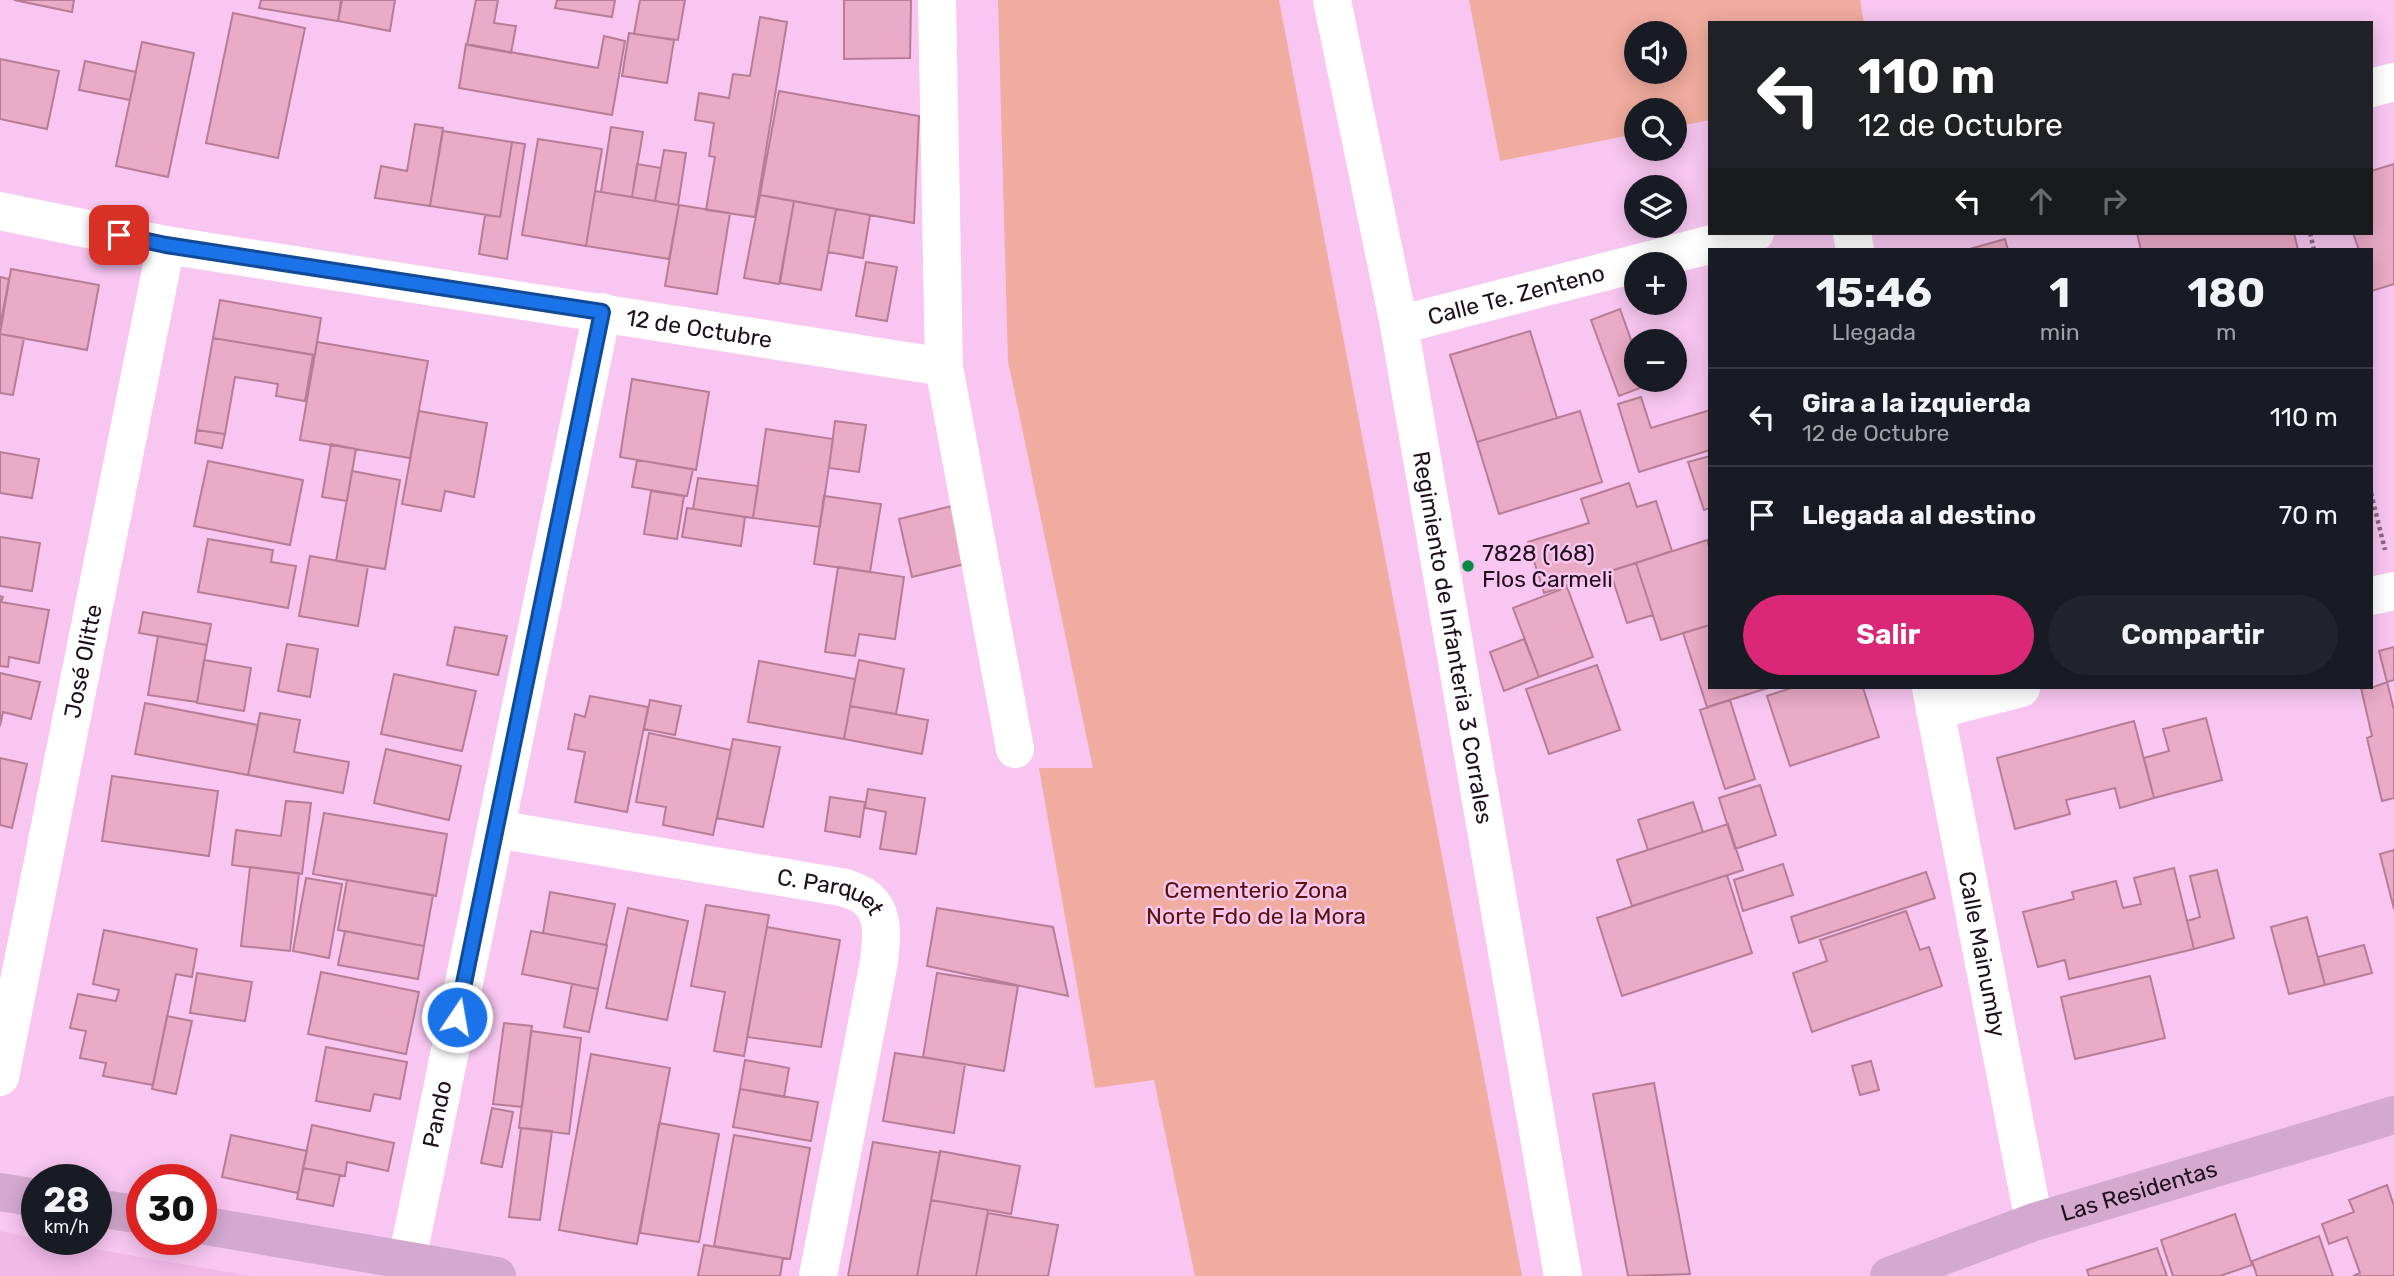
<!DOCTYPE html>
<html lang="es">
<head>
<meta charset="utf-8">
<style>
  body { margin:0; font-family:Rubik,sans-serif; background:#20242c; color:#f1f3f6; height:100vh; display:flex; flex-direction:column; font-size:26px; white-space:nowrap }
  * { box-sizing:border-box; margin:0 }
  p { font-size:23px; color:#9ea1a6 }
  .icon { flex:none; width:38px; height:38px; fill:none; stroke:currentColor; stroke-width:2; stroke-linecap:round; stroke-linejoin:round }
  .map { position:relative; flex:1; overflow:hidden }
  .details { position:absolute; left:1708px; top:248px; width:665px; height:441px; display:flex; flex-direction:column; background:#171b24; border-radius:0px; box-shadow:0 4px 18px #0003 }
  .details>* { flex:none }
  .guide { position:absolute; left:1708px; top:21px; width:665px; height:214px; border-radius:0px; box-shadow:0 4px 18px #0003; background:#202124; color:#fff; overflow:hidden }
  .buttons { position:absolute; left:1624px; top:21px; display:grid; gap:14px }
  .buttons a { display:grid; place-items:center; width:63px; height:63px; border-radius:50%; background:#171b24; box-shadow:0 4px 18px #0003; font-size:35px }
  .speed { position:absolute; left:21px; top:1164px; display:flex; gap:14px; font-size:35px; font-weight:700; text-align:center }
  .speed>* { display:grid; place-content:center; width:91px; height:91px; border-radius:50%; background:#171b24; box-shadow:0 4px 18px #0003; line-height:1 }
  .speed small { font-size:18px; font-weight:400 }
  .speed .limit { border:10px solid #d22; background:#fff; color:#111 }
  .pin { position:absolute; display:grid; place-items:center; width:60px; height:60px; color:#fff; margin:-30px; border-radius:14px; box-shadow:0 4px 10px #0006 }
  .me { position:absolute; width:77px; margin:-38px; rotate:12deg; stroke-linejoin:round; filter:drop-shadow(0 0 5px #0008) }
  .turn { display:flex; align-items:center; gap:24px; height:147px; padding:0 35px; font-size:32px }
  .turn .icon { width:91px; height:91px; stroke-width:2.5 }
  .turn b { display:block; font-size:49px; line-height:60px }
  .lanes { display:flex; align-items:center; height:66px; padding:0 35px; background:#0003; justify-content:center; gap:35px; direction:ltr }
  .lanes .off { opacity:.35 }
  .eta { display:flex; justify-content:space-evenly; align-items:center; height:119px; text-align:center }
  .eta b { font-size:42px; font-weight:700; line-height:49px }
  .action { display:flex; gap:14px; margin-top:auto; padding:14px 35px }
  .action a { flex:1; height:80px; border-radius:42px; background:#db2777; color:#fff; font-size:28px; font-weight:700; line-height:80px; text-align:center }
  .action a+a { background:#20242c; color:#f1f3f6 }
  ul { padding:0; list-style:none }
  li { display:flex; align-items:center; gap:21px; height:98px; padding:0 35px; border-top:2px solid #363941 }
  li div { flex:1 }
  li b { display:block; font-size:26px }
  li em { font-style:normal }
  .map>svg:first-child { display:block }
</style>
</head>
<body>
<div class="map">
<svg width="2394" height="1276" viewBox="0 0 2394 1276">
  <rect width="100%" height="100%" fill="#f8c6f0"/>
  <!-- built -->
  <path fill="#f1b9e8" d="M 0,1231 L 37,1239 L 251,1276 L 0,1276 Z"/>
  <!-- green -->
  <path fill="#f0ac9e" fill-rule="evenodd" d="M 998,0 L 1279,0 L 1522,1276 L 1195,1276 L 1154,1080 L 1095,1088 L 1039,768 L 1093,768 L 1008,361 Z
    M 1469,0 L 1860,0 L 1864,23 L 1710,23 L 1710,120 L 1675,127 L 1675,110 L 1636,110 L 1636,134 L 1500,161 ZM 1636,33 L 1675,33 L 1675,72 L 1636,72 Z"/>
  <!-- building -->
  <path fill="#e9abc5" stroke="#b77d96" stroke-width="2" d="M 14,0 L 74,0 L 72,12 Z
    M 261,0 L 341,0 L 338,21 L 259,8 Z
    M 342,0 L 395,0 L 390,31 L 338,21 Z
    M 476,0 L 498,0 L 494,23 L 516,26 L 511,53 L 467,45 Z
    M 557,0 L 615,0 L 612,17 L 555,8 Z
    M 640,0 L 685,0 L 678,40 L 634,34 Z
    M 844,0 L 911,0 L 910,58 L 844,59 Z
    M 233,13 L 305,28 L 278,158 L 206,143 Z
    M 760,17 L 787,22 L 755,217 L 706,210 L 715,157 L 709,156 L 714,123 L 695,120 L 699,93 L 729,98 L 733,74 L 750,76 Z
    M 629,33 L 674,40 L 667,83 L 622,76 Z
    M 604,36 L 625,41 L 612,115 L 459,88 L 466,44 L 598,68 Z
    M 142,42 L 194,53 L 168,177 L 116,166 Z
    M 0,59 L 59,71 L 47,129 L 0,119 Z
    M 85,61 L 136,72 L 130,100 L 79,90 Z
    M 779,91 L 919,116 L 914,223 L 760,195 Z
    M 415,124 L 443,128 L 430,206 L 375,198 L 381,166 L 407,171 Z
    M 611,127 L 643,132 L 632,197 L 601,192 Z
    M 443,131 L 512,142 L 500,217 L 430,206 Z
    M 538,139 L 602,149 L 586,246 L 522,235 Z
    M 512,142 L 525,144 L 507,259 L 479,254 L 485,215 L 500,217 Z
    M 664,150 L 686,153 L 678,205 L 655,201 Z
    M 637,164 L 661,168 L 655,201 L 632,197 Z
    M 2394,164 L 2394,284 L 2372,291 L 2371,250 L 2359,250 L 2353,233 L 2371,233 L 2371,171 Z
    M 595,191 L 679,205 L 669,259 L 586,246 Z
    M 760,195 L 794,201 L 779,284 L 744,278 Z
    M 794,201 L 836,209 L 821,290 L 780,283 Z
    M 679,205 L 730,213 L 717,294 L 665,286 Z
    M 836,209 L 870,215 L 863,258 L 828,252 Z
    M 2137,233 L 2294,233 L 2298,250 L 2141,250 Z
    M 2005,239 L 2008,250 L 1966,250 Z
    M 866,262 L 897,267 L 887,321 L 856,316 Z
    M 11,269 L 99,285 L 87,350 L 0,334 Z
    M 0,277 L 9,279 L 0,326 Z
    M 220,300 L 321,318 L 315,355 L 213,338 Z
    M 1620,309 L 1636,354 L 1636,380 L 1646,380 L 1648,385 L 1619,396 L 1591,320 Z
    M 1530,331 L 1557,418 L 1477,442 L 1450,355 Z
    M 0,334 L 24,338 L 13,395 L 0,393 Z
    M 213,338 L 313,355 L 305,401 L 276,396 L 278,384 L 235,377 L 225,434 L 197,430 Z
    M 317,342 L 428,361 L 410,458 L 300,440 Z
    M 632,379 L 709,392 L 696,470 L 620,457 Z
    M 1641,397 L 1651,428 L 1710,410 L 1710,450 L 1639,472 L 1618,404 Z
    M 419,411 L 487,423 L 474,497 L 445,491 L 441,511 L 402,504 Z
    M 1580,411 L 1602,482 L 1499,514 L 1477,442 Z
    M 835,421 L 866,425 L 859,472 L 829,468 Z
    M 766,429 L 833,439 L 820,527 L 753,518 Z
    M 197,430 L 225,434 L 222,448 L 195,443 Z
    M 331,444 L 356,449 L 347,501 L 322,497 Z
    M 0,452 L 39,459 L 32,498 L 0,493 Z
    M 1710,456 L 1710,508 L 1704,510 L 1688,462 Z
    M 637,460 L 693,469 L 687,496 L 632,487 Z
    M 208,461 L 303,480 L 290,545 L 194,526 Z
    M 352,471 L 400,480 L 385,569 L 336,561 Z
    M 698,478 L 758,486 L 753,518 L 693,509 Z
    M 1629,483 L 1637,507 L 1656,501 L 1672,551 L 1544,593 L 1528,542 L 1589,523 L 1581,499 Z
    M 651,491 L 684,496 L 677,539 L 644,534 Z
    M 824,496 L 881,504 L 870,572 L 814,564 Z
    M 952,506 L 965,564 L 912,577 L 899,519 Z
    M 687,508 L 745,517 L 741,546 L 682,537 Z
    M 0,537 L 40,543 L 32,591 L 0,586 Z
    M 208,539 L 273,550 L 271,562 L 296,566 L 288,608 L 198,592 Z
    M 1707,540 L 1710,549 L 1710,625 L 1661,640 L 1636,563 Z
    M 310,556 L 368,566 L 358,626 L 299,616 Z
    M 1636,563 L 1653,615 L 1627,623 L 1610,571 Z
    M 838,567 L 904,577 L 895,639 L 859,634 L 855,656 L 825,652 Z
    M 1567,587 L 1593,657 L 1539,677 L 1513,608 Z
    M 0,596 L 3,597 L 1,602 L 49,610 L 39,663 L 9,657 L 8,667 L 0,666 Z
    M 143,612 L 211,624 L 207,645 L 139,633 Z
    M 1710,625 L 1710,688 L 1768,688 L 1707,707 L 1683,633 Z
    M 455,627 L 507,636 L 498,675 L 447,665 Z
    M 158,636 L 207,645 L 197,702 L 148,695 Z
    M 1524,639 L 1539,677 L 1504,691 L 1490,652 Z
    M 287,644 L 318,649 L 310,697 L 278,691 Z
    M 2394,647 L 2394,680 L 2387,682 L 2379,651 Z
    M 204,660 L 251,668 L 244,711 L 197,703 Z
    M 859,660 L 904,669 L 896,714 L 850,706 Z
    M 759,661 L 855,679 L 844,739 L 748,722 Z
    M 1597,665 L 1620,730 L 1549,754 L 1526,689 Z
    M 0,673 L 40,682 L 31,719 L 3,712 L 0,726 Z
    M 394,674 L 476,691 L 462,751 L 381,734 Z
    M 2387,682 L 2394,710 L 2394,798 L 2382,801 L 2367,738 L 2372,736 L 2361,688 L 2371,688 Z
    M 1791,688 L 1863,688 L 1879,737 L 1790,766 L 1767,696 Z
    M 590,696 L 648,707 L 627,812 L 575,802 L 585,752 L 568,749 L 575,714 L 585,717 Z
    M 650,700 L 681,706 L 675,735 L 644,729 Z
    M 1730,700 L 1755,779 L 1725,789 L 1700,710 Z
    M 145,703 L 258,725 L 248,775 L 135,754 Z
    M 850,706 L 928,720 L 922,754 L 844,739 Z
    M 260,713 L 300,720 L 294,752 L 349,762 L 343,793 L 248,775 Z
    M 2206,718 L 2222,780 L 2154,798 L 2144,758 L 2169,751 L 2163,729 Z
    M 2134,721 L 2154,798 L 2120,808 L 2115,788 L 2066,800 L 2070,814 L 2015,829 L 1997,758 Z
    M 649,733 L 731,750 L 713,835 L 663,825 L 666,807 L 636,802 Z
    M 733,739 L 780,747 L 763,827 L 717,818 Z
    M 386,749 L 461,766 L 449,820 L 374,803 Z
    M 0,758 L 27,764 L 12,828 L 0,825 Z
    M 112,776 L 218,791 L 209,856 L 102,841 Z
    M 1760,785 L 1776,835 L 1735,849 L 1719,798 Z
    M 868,789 L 925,798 L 916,854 L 880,849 L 886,812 L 865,808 Z
    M 830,797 L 865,802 L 860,837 L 825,831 Z
    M 286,801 L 311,803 L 302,874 L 232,865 L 236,830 L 281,836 Z
    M 1693,802 L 1703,832 L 1648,850 L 1638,820 Z
    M 324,813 L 447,834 L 436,896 L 313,874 Z
    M 1728,824 L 1743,870 L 1632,906 L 1617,860 Z
    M 2394,850 L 2394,909 L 2380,854 Z
    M 1783,864 L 1793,895 L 1743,911 L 1734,880 Z
    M 250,867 L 299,873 L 290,951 L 241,946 Z
    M 2174,868 L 2194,949 L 2069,979 L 2065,960 L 2038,967 L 2023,912 L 2074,899 L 2072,892 L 2116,881 L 2123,908 L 2141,904 L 2134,878 Z
    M 2217,870 L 2234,938 L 2194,949 L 2187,921 L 2200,917 L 2190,876 Z
    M 1926,872 L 1935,898 L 1799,943 L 1791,917 Z
    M 1727,875 L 1752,953 L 1622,996 L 1597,918 Z
    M 306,878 L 342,884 L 329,958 L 293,951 Z
    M 347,880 L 433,895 L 424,946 L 338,930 Z
    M 550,892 L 615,904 L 606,945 L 543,933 Z
    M 706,905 L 769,915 L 744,1056 L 714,1051 L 725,992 L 691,986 Z
    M 628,908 L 688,921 L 667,1020 L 606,1008 Z
    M 937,908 L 1053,927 L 1068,996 L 927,966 Z
    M 1906,911 L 1920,950 L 1929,947 L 1942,986 L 1812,1032 L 1793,973 L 1827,961 L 1820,940 Z
    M 2307,917 L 2325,985 L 2289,994 L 2271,927 Z
    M 767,927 L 840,940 L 821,1047 L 747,1037 Z
    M 104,930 L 197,949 L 192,977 L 176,974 L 153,1085 L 103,1076 L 106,1063 L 80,1058 L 86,1031 L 70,1028 L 78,994 L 116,1001 L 119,990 L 93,984 Z
    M 345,931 L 424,946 L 418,979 L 338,965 Z
    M 531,931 L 607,945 L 598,989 L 522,974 Z
    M 2364,945 L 2372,973 L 2325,985 L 2318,957 Z
    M 321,972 L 419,992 L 406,1054 L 308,1034 Z
    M 197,973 L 252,982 L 245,1021 L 190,1013 Z
    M 937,973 L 1018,986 L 1004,1071 L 923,1057 Z
    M 2150,976 L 2165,1038 L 2075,1059 L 2061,997 Z
    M 572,984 L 598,989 L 589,1032 L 564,1027 Z
    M 167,1016 L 192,1021 L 176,1094 L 152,1089 Z
    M 504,1023 L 532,1026 L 522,1107 L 493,1104 Z
    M 531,1031 L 581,1038 L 569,1134 L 519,1128 Z
    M 326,1047 L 407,1062 L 400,1099 L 374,1094 L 370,1111 L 316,1101 Z
    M 895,1053 L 965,1064 L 954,1133 L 883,1121 Z
    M 591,1054 L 670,1068 L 637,1244 L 559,1230 Z
    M 745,1060 L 789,1068 L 784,1097 L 740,1089 Z
    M 1871,1061 L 1879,1090 L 1860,1095 L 1852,1066 Z
    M 1654,1083 L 1690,1274 L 1628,1276 L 1593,1094 Z
    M 740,1089 L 818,1102 L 811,1141 L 733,1127 Z
    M 492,1108 L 513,1112 L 502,1167 L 481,1163 Z
    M 659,1123 L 719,1134 L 699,1242 L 640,1233 Z
    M 312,1125 L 394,1143 L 388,1171 L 347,1162 L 345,1176 L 303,1168 Z
    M 521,1128 L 552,1131 L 540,1220 L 509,1217 Z
    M 231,1135 L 307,1151 L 298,1193 L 222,1177 Z
    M 734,1135 L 810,1148 L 790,1259 L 714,1246 Z
    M 873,1142 L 940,1153 L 917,1276 L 848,1276 Z
    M 940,1151 L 1020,1166 L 1011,1214 L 931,1200 Z
    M 303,1168 L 340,1175 L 333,1206 L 297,1199 Z
    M 2387,1185 L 2394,1206 L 2394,1276 L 2353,1276 L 2360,1273 L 2347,1237 L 2329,1244 L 2322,1224 L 2354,1212 L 2349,1200 Z
    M 931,1200 L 988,1210 L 976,1276 L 917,1276 Z
    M 988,1213 L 1058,1225 L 1048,1276 L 976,1276 Z
    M 2235,1214 L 2252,1265 L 2220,1276 L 2173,1276 L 2161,1240 Z
    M 2319,1236 L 2333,1276 L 2257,1276 L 2252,1261 Z
    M 704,1245 L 783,1258 L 780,1276 L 698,1276 Z
    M 2157,1248 L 2167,1276 L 2089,1276 L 2087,1270 Z"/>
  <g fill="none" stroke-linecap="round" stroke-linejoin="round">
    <!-- path -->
    <path stroke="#8a6985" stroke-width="4.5" stroke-dasharray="3.5 3.5" stroke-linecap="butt" d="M 2310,233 L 2314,250
      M 2371,493 L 2385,550"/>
    <!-- minor -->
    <g stroke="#fff" stroke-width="38">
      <path d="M 937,0 L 944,367 L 1015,749"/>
      <path id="s1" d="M 1332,0 L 1399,325 L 1563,1276"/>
      <path d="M 2371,88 L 2394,82"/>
      <path id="s2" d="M 0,211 L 166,245 L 944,367"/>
      <path d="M 1852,233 L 1855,250"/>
      <path id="s3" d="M 1399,325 L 1755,233"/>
      <path d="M 2371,596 L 2394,591"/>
      <path id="s4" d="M 1931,688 L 2034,1222"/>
      <path d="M 1935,710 L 2021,688"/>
      <path id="s5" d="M 496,829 L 846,888 C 852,891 861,893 866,898 C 886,913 881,940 879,962 L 818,1276"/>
      <path id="s6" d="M 0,1077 L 166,245"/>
      <path id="s7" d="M 407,1260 L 602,312"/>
    </g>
    <!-- major -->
    <g stroke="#d4a9d0" stroke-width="38">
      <path d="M 0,1192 L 37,1198"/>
      <path d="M 96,1208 L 142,1215"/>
      <path d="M 201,1225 L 497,1276"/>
      <path id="s8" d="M 1889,1276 L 2034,1222 L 2394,1115"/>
    </g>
  </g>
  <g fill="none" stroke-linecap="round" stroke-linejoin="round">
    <!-- route casing -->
    <g stroke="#114b97" stroke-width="18">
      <path id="route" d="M 119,235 L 166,245 L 602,312 L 457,1017"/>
    </g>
    <!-- route -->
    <use href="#route" stroke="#1a73e8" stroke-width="12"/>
  </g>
  <!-- markers -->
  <circle fill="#048843" stroke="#f8c6f0" stroke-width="2.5" cx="1468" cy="566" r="7"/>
  <g text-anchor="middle" stroke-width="5" stroke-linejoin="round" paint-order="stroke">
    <!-- street labels -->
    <g font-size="23" fill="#200f1e" stroke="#f8c6f0">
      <text dy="8" stroke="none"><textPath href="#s3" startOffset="121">Calle Te. Zenteno</textPath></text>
      <text dy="8" stroke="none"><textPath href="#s2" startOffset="709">12 de Octubre</textPath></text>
      <text dy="8" stroke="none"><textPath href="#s1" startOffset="649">Regimiento de Infanteria 3 Corrales</textPath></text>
      <text dy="8" stroke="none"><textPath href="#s6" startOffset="424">José Olitte</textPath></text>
      <text dy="8" stroke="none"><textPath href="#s5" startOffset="341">C. Parquet</textPath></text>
      <text dy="8" stroke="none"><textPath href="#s4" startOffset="271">Calle Mainumby</textPath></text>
      <text dy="8" stroke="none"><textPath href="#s7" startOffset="149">Pando</textPath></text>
      <text dy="8" stroke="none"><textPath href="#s8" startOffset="264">Las Residentas</textPath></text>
    </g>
    <!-- poi labels -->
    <g font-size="23" fill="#200f1e" stroke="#f8c6f0" text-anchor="start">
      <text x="1482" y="561">7828 (168)<tspan x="1482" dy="26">Flos Carmeli</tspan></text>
    </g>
    <!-- park labels -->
    <g font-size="23" fill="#591308" stroke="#f8c6f0">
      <text x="1256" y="898">Cementerio Zona<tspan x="1256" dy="26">Norte Fdo de la Mora</tspan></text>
    </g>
  </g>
</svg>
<div class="buttons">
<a><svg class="icon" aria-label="sound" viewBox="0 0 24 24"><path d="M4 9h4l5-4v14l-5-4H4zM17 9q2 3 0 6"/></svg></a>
<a><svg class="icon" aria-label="search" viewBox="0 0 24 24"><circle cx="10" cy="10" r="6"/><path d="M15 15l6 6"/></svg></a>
<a><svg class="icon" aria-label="layers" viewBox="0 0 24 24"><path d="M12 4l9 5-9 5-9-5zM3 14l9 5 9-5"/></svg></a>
<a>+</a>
<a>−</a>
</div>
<div class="speed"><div>28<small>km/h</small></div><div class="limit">30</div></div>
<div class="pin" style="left:119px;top:235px;background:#d93025"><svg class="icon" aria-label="arrive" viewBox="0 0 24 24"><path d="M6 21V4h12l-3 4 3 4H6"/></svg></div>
<svg class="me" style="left:457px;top:1017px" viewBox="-20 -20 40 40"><circle r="17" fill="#1a73e8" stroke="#fff" stroke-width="3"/><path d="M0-11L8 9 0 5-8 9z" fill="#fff"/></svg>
<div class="guide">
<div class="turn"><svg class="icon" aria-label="left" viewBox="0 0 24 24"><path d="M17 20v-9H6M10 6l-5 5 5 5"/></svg><div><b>110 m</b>12 de Octubre</div></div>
<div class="lanes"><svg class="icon" aria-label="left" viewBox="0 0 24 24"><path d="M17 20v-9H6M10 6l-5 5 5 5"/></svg><svg class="icon off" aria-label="ahead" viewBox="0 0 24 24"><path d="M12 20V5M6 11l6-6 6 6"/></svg><svg class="icon off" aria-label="right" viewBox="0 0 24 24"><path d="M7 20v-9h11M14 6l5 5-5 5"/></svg></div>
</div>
<section class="details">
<div class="eta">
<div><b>15:46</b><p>Llegada</p></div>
<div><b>1</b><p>min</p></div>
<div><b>180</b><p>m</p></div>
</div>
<ul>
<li><svg class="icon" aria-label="left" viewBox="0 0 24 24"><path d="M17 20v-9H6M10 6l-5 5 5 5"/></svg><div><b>Gira a la izquierda</b><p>12 de Octubre</p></div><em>110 m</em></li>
<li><svg class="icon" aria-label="arrive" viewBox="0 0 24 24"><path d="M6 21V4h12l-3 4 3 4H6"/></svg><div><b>Llegada al destino</b></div><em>70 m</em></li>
</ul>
<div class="action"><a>Salir</a><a>Compartir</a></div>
</section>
</div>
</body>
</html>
